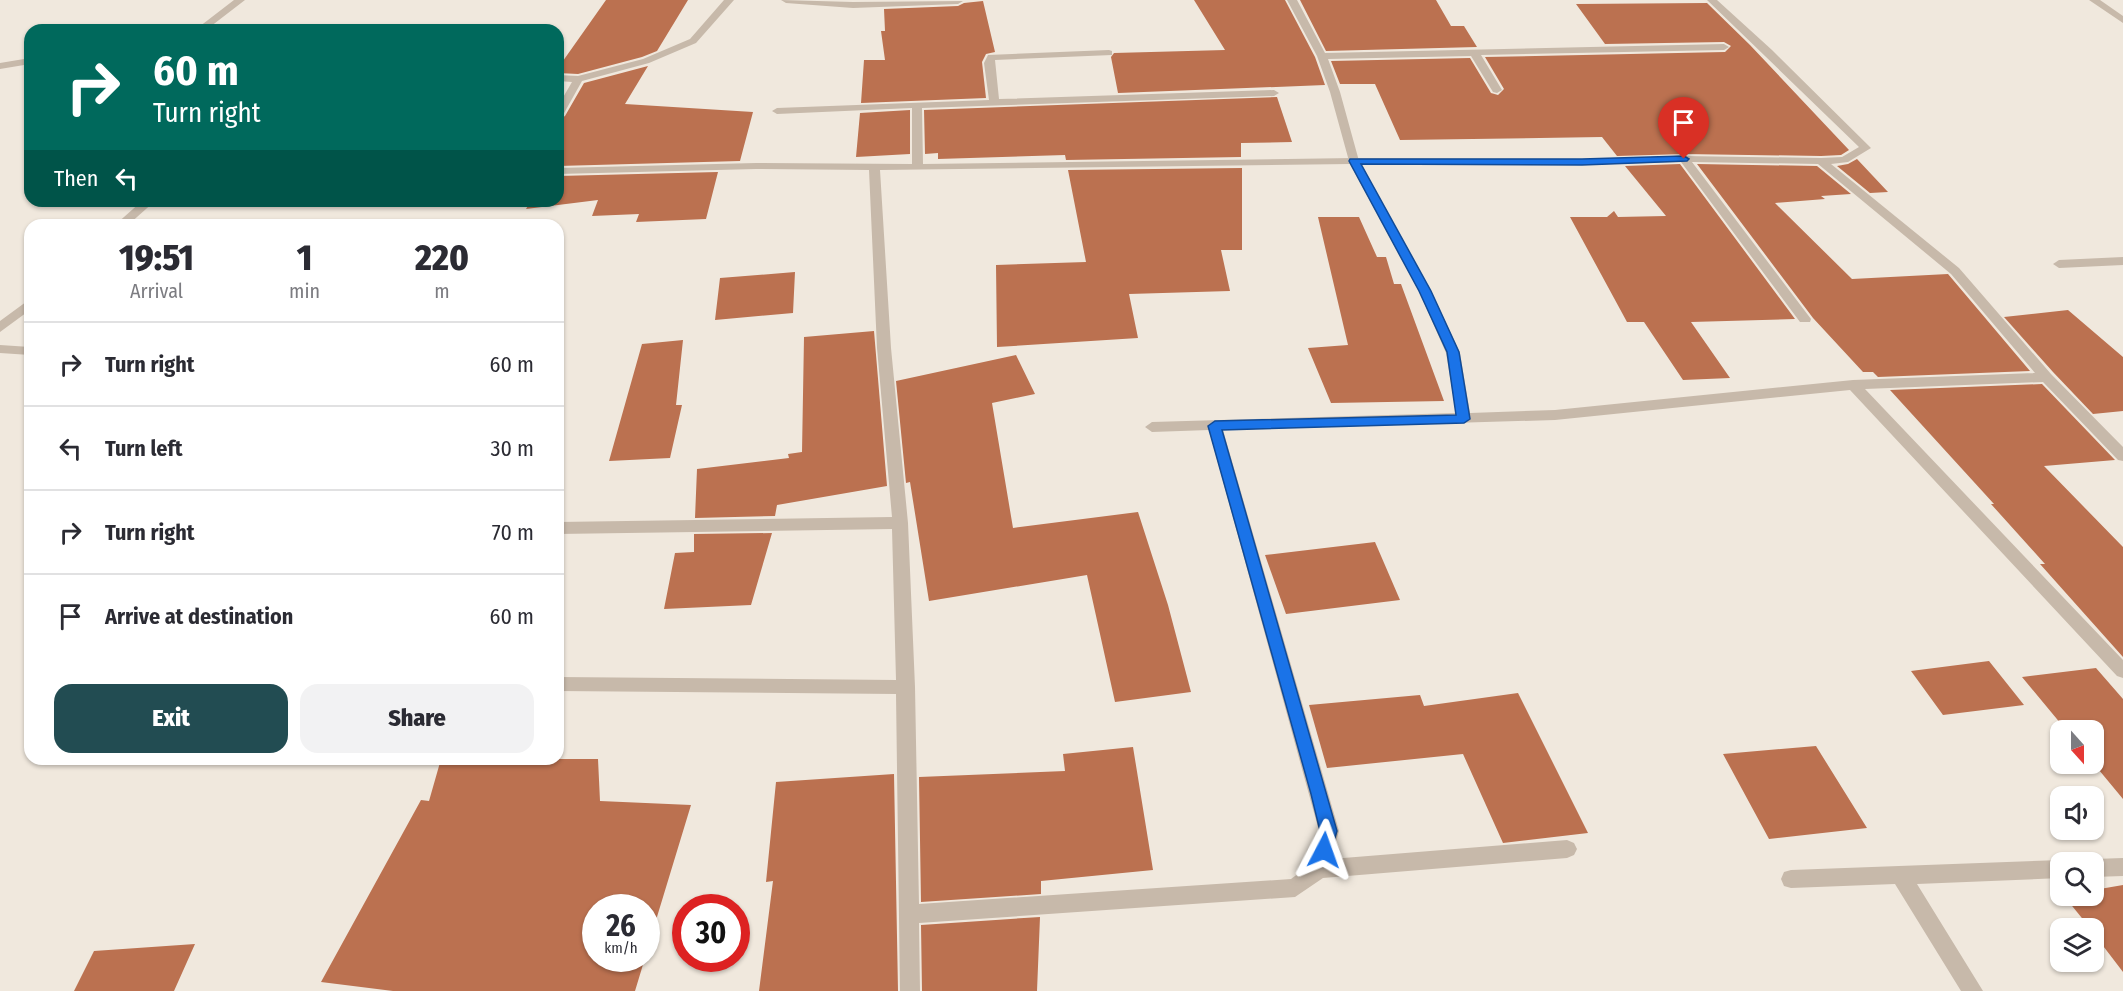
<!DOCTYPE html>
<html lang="en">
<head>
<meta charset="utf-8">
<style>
  body { margin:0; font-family:"Fira Sans Condensed",sans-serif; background:#f2f2f3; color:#2b2b33; height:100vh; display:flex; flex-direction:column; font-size:22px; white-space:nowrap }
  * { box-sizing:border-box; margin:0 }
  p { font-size:20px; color:#7c7c81 }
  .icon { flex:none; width:33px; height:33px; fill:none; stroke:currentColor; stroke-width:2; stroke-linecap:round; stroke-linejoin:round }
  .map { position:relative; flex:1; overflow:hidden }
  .panel { position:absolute; left:24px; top:219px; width:540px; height:546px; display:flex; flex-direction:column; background:#fff; border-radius:18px; box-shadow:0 2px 4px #0004 }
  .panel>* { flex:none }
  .top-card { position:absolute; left:24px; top:24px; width:540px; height:183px; border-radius:18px; box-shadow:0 2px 4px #0004; background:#00695c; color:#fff; overflow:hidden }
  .needle { width:39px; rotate:159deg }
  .controls { position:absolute; left:2050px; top:720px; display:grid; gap:12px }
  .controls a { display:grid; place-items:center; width:54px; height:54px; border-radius:12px; background:#fff; box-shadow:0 2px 4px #0004; font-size:30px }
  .speed { position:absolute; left:582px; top:894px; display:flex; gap:12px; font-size:30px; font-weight:700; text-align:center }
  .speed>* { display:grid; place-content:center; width:78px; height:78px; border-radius:50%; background:#fff; box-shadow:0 2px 4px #0004; line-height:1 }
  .speed small { font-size:15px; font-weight:400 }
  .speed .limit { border:9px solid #d22; background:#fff; color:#111 }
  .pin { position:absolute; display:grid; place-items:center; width:51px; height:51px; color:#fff; margin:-62px -26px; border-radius:50% 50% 50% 0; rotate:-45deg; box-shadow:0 0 6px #0007 }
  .pin .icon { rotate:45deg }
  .me { position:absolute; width:66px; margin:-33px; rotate:4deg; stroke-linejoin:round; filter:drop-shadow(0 0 4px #0008) }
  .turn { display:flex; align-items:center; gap:21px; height:126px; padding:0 30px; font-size:27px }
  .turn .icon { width:78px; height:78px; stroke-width:2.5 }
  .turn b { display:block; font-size:42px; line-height:51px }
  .then { display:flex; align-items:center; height:57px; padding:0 30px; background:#0003; gap:12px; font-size:22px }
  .eta { display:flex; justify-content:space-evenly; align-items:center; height:102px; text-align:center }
  .eta b { font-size:36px; font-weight:800; line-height:42px }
  .primary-button { display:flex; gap:12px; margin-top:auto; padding:12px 30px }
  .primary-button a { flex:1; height:69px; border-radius:18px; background:#224c52; color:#fff; font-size:24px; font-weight:800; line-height:69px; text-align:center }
  .primary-button a+a { background:#f2f2f3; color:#2b2b33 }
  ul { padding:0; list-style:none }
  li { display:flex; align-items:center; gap:18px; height:84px; padding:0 30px; border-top:2px solid #e1e1e2 }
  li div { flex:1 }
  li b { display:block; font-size:22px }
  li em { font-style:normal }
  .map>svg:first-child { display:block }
</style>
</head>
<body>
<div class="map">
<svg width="2123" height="991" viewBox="0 0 2123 991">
  <rect width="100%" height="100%" fill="#f0e8dd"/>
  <!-- building -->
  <path fill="#bb7150" d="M 606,0 L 688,0 L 657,51 L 642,57 L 578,74 L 558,73 L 558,68 Z
    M 1194,0 L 1285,0 L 1315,57 L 1325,85 L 1118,93 L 1111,57 L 1114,53 L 1225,50 Z
    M 1300,0 L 1436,0 L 1451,26 L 1464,26 L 1477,47 L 1326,51 Z
    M 983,1 L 995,52 L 986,54 L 982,62 L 986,98 L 861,103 L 864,60 L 885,60 L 881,31 L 885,31 L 884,9 L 958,6 L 964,3 Z
    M 1707,3 L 1750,45 L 1849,150 L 1841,155 L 1821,156 L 1684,154 L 1617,156 L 1602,137 L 1400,140 L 1375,84 L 1340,84 L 1331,61 L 1470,58 L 1491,93 L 1498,95 L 1504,89 L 1485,57 L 1725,52 L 1731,46 L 1724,42 L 1605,44 L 1576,4 Z
    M 648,66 L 625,104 L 753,112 L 740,161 L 558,166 L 558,120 L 565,116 L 584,83 Z
    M 1277,97 L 1292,142 L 1241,143 L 1241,157 L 1066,160 L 1065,155 L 938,159 L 938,153 L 925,154 L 924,110 Z
    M 910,110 L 910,154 L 856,157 L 860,113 Z
    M 1857,159 L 1888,192 L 1870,193 L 1837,166 L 1848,164 Z
    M 1680,164 L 1795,319 L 1691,322 L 1730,378 L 1683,380 L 1644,322 L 1627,322 L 1570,217 L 1607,217 L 1614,211 L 1618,217 L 1666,216 L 1625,166 Z
    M 1697,164 L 1817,166 L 1851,194 L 1821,196 L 1825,199 L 1775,203 L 1852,279 L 1948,274 L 2030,371 L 1878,377 L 1873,372 L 1863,372 L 1813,318 Z
    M 1242,168 L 1242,250 L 1221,250 L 1230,291 L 1129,294 L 1138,338 L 997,347 L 996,265 L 1086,262 L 1068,170 Z
    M 718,172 L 706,219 L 636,222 L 639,214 L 592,216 L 598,200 L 526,209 L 531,201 L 558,201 L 558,176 Z
    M 1318,217 L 1359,217 L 1377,257 L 1386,257 L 1394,284 L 1401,284 L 1444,401 L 1331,403 L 1308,348 L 1348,345 Z
    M 795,272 L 793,313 L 715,320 L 720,278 Z
    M 2068,310 L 2123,357 L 2123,411 L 2093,414 L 2053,372 L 2004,317 Z
    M 874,331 L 887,486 L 777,505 L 775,516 L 695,518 L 697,469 L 789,458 L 788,454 L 802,452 L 804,337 Z
    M 683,340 L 676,405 L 682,405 L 670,458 L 609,461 L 642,344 Z
    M 1016,355 L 1035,394 L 992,403 L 1013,528 L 1138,512 L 1168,605 L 1191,692 L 1115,702 L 1087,575 L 929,601 L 910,482 L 906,483 L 896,381 Z
    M 2042,384 L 2115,460 L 2044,466 L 2123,547 L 2123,657 L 2040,564 L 2045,564 L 1991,504 L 1994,504 L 1890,390 Z
    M 772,533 L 751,605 L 664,609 L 675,553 L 694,552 L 694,534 Z
    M 1375,542 L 1400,600 L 1286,614 L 1265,555 Z
    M 1989,661 L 2024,705 L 1943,715 L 1911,671 Z
    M 2096,668 L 2123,699 L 2123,799 L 2094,764 L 2094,730 L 2066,730 L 2022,677 Z
    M 1518,693 L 1588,833 L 1503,843 L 1463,754 L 1327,768 L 1309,705 L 1420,695 L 1424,706 Z
    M 1816,746 L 1867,828 L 1769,839 L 1723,754 Z
    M 1133,747 L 1153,870 L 1041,881 L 1041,894 L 921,902 L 919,777 L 1065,771 L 1063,754 Z
    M 441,759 L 598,759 L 600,801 L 691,805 L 646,953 L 646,908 L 596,908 L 596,958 L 645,958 L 635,991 L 393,991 L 321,982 L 421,800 L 429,801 Z
    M 894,774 L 898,991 L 759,991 L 773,881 L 766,882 L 776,782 Z
    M 2123,885 L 2123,972 L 2094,934 L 2094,928 L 2090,928 L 2064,896 L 2094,896 L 2094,890 Z
    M 1040,917 L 1037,991 L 922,991 L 921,925 Z
    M 195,944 L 174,991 L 74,991 L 94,951 Z"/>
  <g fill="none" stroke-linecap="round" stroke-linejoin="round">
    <!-- service -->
    <path fill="#c7b9aa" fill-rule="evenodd" d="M 1287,0 L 1297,0 L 1325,53 L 1724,44 L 1729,47 L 1724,50 L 1481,55 L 1502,90 L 1497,93 L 1493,92 L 1471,56 L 1328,59 L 1340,92 L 1359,161 L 1354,164 L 1349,161 L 1330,92 L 1317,56 Z"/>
    <!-- minor -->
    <path fill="#c7b9aa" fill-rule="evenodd" d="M 234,0 L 245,0 L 206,30 L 195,30 Z
      M 724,0 L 734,0 L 696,43 L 649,63 L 582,81 L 563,115 L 558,118 L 558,106 L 572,82 L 558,81 L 558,75 L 578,76 L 643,59 L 690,39 Z
      M 781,0 L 853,2 L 963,1 L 958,4 L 853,8 L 786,3 Z
      M 1707,0 L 1717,0 L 1772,50 L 1871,148 L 1848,162 L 1831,164 L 1959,268 L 2051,374 L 2123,447 L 2123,461 L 2118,460 L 2043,382 L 1865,389 L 2123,660 L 2123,678 L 2117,676 L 1850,390 L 1555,420 L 1223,430 L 1339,831 L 1331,859 L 1567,840 L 1574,843 L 1577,849 L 1574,855 L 1567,858 L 1323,878 L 1295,897 L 919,923 L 920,991 L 900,991 L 896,694 L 558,691 L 558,677 L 896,680 L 892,529 L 558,534 L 558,522 L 892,517 L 877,348 L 869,170 L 756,169 L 558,174 L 558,168 L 756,163 L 912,164 L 912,108 L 777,114 L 772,111 L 777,108 L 989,100 L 984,63 L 988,55 L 1109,50 L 1112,51 L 1112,55 L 995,60 L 999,99 L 1274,90 L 1279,93 L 1274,96 L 922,108 L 923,164 L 1354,158 L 1582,159 L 1684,156 L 1821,158 L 1842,157 L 1859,147 ZM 1681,162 L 1800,322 L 1810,322 L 1811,319 L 1692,162 L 1818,164 L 1951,274 L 2035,373 L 1853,380 L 1555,410 L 1470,413 L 1460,353 L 1431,291 L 1361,164 L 1582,165 ZM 1350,164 L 1419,291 L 1446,353 L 1456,413 L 1152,422 L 1145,427 L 1152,432 L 1209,430 L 1319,831 L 1311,864 L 1291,879 L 919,904 L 915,687 L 908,523 L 891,348 L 880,170 Z
      M 2089,0 L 2100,0 L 2123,16 L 2123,23 Z
      M 30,58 L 30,64 L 0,69 L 0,63 Z
      M 142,201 L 155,201 L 128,225 L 115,225 Z
      M 2123,257 L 2123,265 L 2059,268 L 2053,264 L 2059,260 Z
      M 30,299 L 30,310 L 0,332 L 0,321 Z
      M 0,345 L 30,347 L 30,355 L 0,353 Z
      M 2123,858 L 2123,876 L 2094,877 L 2094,862 L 2087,862 L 2094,859 Z
      M 2061,860 L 2068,862 L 2061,862 L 2061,878 L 1917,884 L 1983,991 L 1961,991 L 1895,884 L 1791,888 L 1784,886 L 1781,879 L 1784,872 L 1791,870 Z"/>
  </g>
  <!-- route -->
  <path fill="#1a73e8" stroke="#114b97" stroke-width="1.5" d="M 1684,156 L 1689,159 L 1687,161 L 1582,165 L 1361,164 L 1431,291 L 1459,352 L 1470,419 L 1464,423 L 1222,430 L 1337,831 L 1330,855 L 1324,858 L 1318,855 L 1315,850 L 1320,831 L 1311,794 L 1208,426 L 1215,421 L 1456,415 L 1447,352 L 1419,291 L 1349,161 L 1350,159 L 1582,159 Z"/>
</svg>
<div class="controls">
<a><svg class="needle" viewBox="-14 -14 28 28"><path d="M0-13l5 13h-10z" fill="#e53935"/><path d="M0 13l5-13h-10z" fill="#7c7c81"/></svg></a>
<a><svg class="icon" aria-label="sound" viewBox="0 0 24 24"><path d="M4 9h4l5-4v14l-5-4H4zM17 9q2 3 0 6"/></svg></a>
<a><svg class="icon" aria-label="search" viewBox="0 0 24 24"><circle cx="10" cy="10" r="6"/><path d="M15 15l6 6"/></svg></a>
<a><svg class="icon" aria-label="layers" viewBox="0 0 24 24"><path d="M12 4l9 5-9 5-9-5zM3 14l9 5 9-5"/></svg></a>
</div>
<div class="speed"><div>26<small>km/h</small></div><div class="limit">30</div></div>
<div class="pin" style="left:1684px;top:159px;background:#d93025"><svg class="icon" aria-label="arrive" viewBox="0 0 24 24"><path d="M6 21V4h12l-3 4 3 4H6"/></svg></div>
<svg class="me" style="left:1324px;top:850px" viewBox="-20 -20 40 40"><path d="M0-17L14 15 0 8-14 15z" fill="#1a73e8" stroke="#fff" stroke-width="4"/></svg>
<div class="top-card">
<div class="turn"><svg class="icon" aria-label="right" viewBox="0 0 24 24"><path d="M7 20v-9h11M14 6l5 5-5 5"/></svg><div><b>60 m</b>Turn right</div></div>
<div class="then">Then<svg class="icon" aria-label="left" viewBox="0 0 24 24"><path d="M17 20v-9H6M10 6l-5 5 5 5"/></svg></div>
</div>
<section class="panel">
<div class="eta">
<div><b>19:51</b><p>Arrival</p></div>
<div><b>1</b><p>min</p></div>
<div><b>220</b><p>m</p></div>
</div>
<ul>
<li><svg class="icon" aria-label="right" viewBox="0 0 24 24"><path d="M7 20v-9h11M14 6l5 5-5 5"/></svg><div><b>Turn right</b></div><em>60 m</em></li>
<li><svg class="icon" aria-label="left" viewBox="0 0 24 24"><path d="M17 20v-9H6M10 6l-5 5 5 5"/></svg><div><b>Turn left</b></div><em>30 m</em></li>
<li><svg class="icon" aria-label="right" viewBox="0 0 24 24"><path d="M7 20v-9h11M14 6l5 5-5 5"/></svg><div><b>Turn right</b></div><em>70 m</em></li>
<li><svg class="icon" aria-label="arrive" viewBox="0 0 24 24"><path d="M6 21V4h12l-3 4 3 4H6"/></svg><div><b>Arrive at destination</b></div><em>60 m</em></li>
</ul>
<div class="primary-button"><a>Exit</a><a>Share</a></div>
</section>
</div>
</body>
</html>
